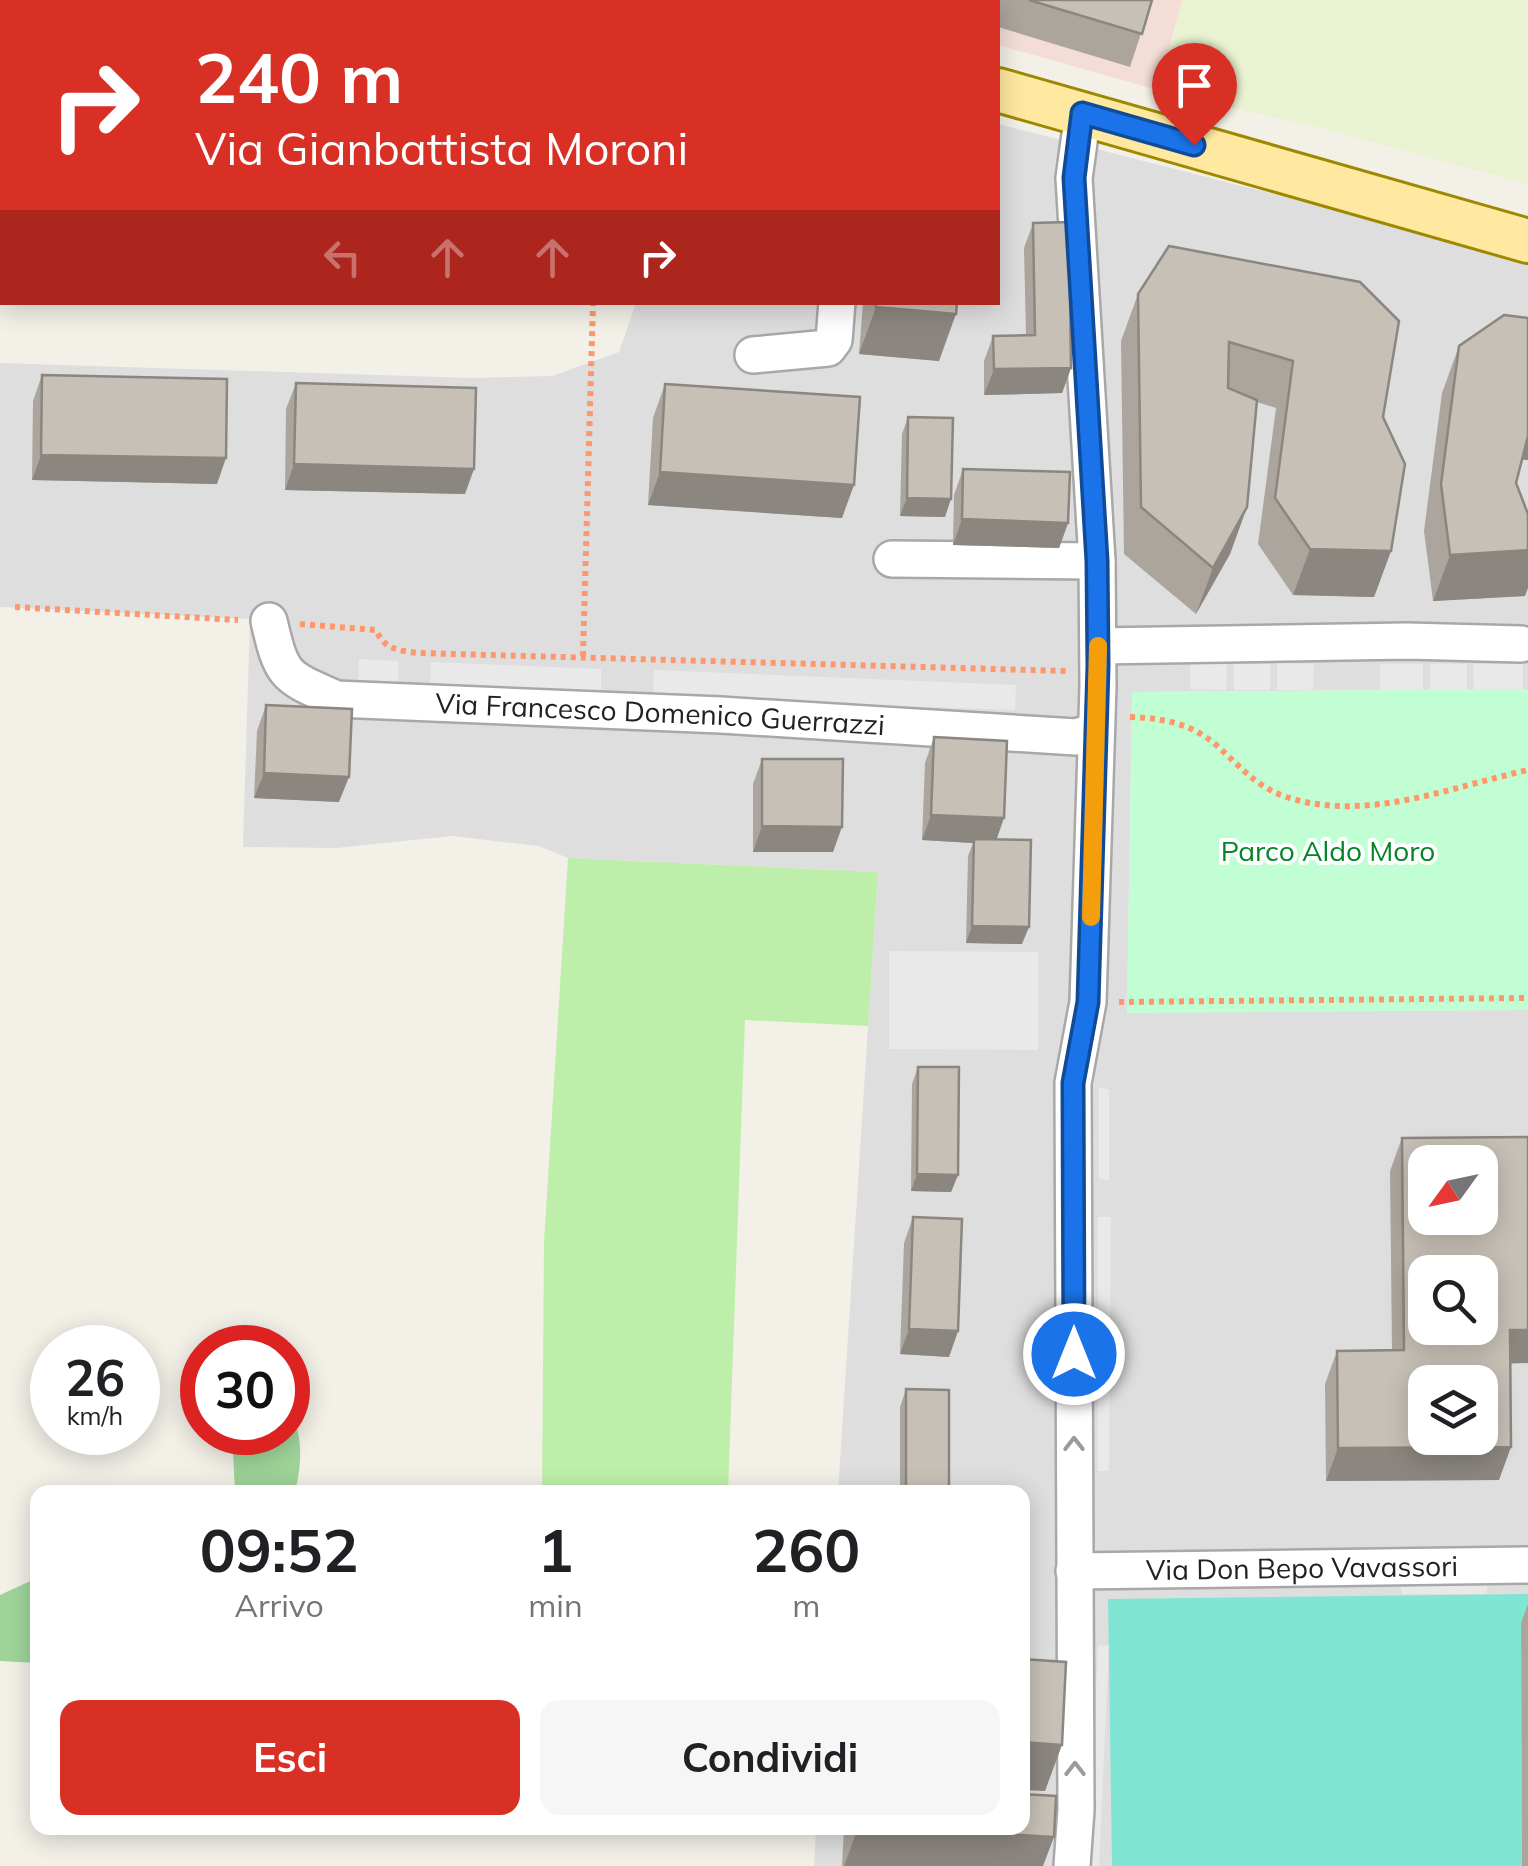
<!DOCTYPE html>
<html lang="it">
<head>
<meta charset="utf-8">
<style>
  body { margin:0; font-family:Mulish,sans-serif; background:#f6f6f6; color:#202124; height:100vh; display:flex; flex-direction:column; font-size:38px; white-space:nowrap }
  * { box-sizing:border-box; margin:0 }
  p { font-size:32px; color:#757577 }
  .icon { flex:none; width:55px; height:55px; fill:none; stroke:currentColor; stroke-width:2; stroke-linecap:round; stroke-linejoin:round }
  .map { position:relative; flex:1; overflow:hidden }
  .details { position:absolute; left:30px; top:1485px; width:1000px; height:350px; display:flex; flex-direction:column; background:#fff; border-radius:20px; box-shadow:0 5px 25px #0003 }
  .details>* { flex:none }
  .hud { position:absolute; left:0px; top:0px; width:1000px; height:305px; box-shadow:0 5px 25px #0003; background:#d93025; color:#fff; overflow:hidden }
  .needle { width:65px; rotate:237deg }
  .tools { position:absolute; left:1408px; top:1145px; display:grid; gap:20px }
  .tools a { display:grid; place-items:center; width:90px; height:90px; border-radius:20px; background:#fff; box-shadow:0 5px 25px #0003; font-size:50px }
  .speed { position:absolute; left:30px; top:1325px; display:flex; gap:20px; font-size:50px; font-weight:700; text-align:center }
  .speed>* { display:grid; place-content:center; width:130px; height:130px; border-radius:50%; background:#fff; box-shadow:0 5px 25px #0003; line-height:1 }
  .speed small { font-size:25px; font-weight:400 }
  .speed .limit { border:15px solid #d22; background:#fff; color:#111 }
  .pin { position:absolute; display:grid; place-items:center; width:85px; height:85px; color:#fff; margin:-102px -42px; border-radius:50% 50% 50% 0; rotate:-45deg; box-shadow:0 0 10px #0007 }
  .pin .icon { rotate:45deg }
  .me { position:absolute; width:110px; margin:-55px; rotate:0deg; stroke-linejoin:round; filter:drop-shadow(0 0 8px #0008) }
  .turn { display:flex; align-items:center; gap:35px; height:210px; padding:0 30px; font-size:45px }
  .turn .icon { width:130px; height:130px; stroke-width:2.5 }
  .turn b { display:block; font-size:70px; line-height:85px }
  .lanes { display:flex; align-items:center; height:95px; padding:0 30px; background:#0003; justify-content:center; gap:50px; direction:ltr }
  .lanes .off { opacity:.35 }
  .eta { display:flex; justify-content:space-evenly; align-items:center; height:170px; text-align:center }
  .eta b { font-size:60px; font-weight:700; line-height:70px }
  .cta { display:flex; gap:20px; margin-top:auto; padding:20px 30px }
  .cta a { flex:1; height:115px; border-radius:20px; background:#d93025; color:#fff; font-size:40px; font-weight:700; line-height:115px; text-align:center }
  .cta a+a { background:#f6f6f6; color:#202124 }
  .map>svg:first-child { display:block }
</style>
</head>
<body>
<div class="map">
<svg width="1528" height="1866" viewBox="0 0 1528 1866">
  <rect width="100%" height="100%" fill="#f2f0e7"/>
  <!-- residential -->
  <path fill="#dfdede" fill-rule="evenodd" d="M 998,124 L 1528,259 L 1528,689 L 1132,692 L 1127,1012 L 1528,1010 L 1528,1866 L 814,1866 L 816,1828 L 1022,1828 L 1022,1492 L 838,1492 L 878,872 L 568,858 L 539,846 L 452,836 L 336,848 L 243,847 L 250,619 L 0,607 L 0,363 L 472,378 L 552,376 L 619,352 L 636,303 L 998,302 ZM 1425,1162 L 1480,1162 L 1480,1218 L 1425,1218 ZM 1425,1272 L 1480,1272 L 1480,1328 L 1425,1328 ZM 1425,1382 L 1480,1382 L 1480,1438 L 1425,1438 Z"/>
  <!-- commercial -->
  <path fill="#f3ddd6" d="M 834,0 L 1182,0 L 1158,90 L 998,45 L 998,2 Z"/>
  <!-- farmland -->
  <path fill="#e9f2d1" d="M 1182,0 L 1528,0 L 1528,184 L 1325,129 L 1158,90 Z"/>
  <!-- grass -->
  <path fill="#beefaa" d="M 568,858 L 878,872 L 868,1026 L 745,1020 L 728,1492 L 542,1492 L 544,1243 Z"/>
  <!-- forest -->
  <path fill="#9fd499" d="M 288,1412 C 305,1431 301,1469 295,1492 L 235,1492 L 232,1433 L 288,1432 Z
    M 37,1578 L 37,1663 L 0,1661 L 0,1595 Z"/>
  <!-- park -->
  <path fill="#c2fed3" d="M 1528,689 L 1528,1010 L 1127,1013 L 1132,692 Z"/>
  <!-- pitch -->
  <path fill="#80e6d3" d="M 1528,1594 L 1528,1623 L 1521,1624 L 1522,1866 L 1112,1866 L 1108,1599 Z"/>
  <!-- parking -->
  <path fill="#e9e9e9" d="M 359,659 L 398,661 L 398,686 L 358,684 Z
    M 431,662 L 601,669 L 601,694 L 430,688 Z
    M 1227,663 L 1226,690 L 1190,689 L 1190,664 Z
    M 1277,663 L 1314,664 L 1313,690 L 1277,690 Z
    M 1234,664 L 1270,664 L 1270,690 L 1234,690 Z
    M 1380,664 L 1423,664 L 1423,690 L 1380,690 Z
    M 1430,664 L 1467,664 L 1467,690 L 1430,690 Z
    M 1473,664 L 1523,664 L 1523,690 L 1474,689 Z
    M 654,670 L 1016,685 L 1015,710 L 653,697 Z
    M 889,951 L 1038,952 L 1038,1050 L 889,1049 Z
    M 1099,1088 L 1109,1089 L 1109,1180 L 1099,1179 Z
    M 1098,1217 L 1111,1217 L 1109,1471 L 1098,1471 Z
    M 1487,1583 L 1487,1594 L 1402,1594 L 1400,1584 Z
    M 1109,1645 L 1099,1866 L 1088,1866 L 1098,1646 Z"/>
  <g fill="none" stroke-linecap="round" stroke-linejoin="round">
    <!-- minor casing -->
    <g stroke="#a8a8a8" stroke-width="40">
      <g id="minor">
        <path d="M 753,355 L 828,348 L 834,340 L 837,302"/>
        <path d="M 892,559 L 1097,561"/>
        <path id="s1" d="M 269,621 C 282,678 285,676 336,699 L 721,715 L 1076,737 L 1096,731"/>
        <path d="M 1098,646 L 1407,641 L 1521,644"/>
        <path id="s2" d="M 1074,1571 L 1528,1565"/>
        <path d="M 1072,1866 L 1076,1810 L 1073,1083 L 1088,1002 L 1098,686 L 1097,561 L 1074,178 L 1083,113"/>
      </g>
    </g>
    <!-- major casing -->
    <g stroke="#9e8800" stroke-width="48">
      <path id="major" d="M 648,0 L 664,2
        M 998,90 L 1528,241"/>
    </g>
    <!-- path -->
    <path stroke="#ff976b" stroke-width="6" stroke-dasharray="5 5" stroke-linecap="butt" d="M 744,0 L 753,2
      M 15,607 L 238,620
      M 300,624 L 376,630 C 385,650 397,650 418,653 L 1067,671
      M 583,656 L 593,302
      M 1130,717 C 1161,718 1190,723 1215,744 C 1237,763 1253,784 1281,795 C 1361,825 1450,787 1528,770
      M 1119,1002 L 1528,998"/>
    <!-- minor -->
    <use href="#minor" stroke="#fff" stroke-width="35"/>
    <!-- major -->
    <use href="#major" stroke="#ffe89f" stroke-width="42"/>
  </g>
  <!-- wall -->
  <path fill="#aba59d" d="M 907,0 L 1152,0 L 1130,67 L 998,27 L 998,2 L 915,2 Z
    M 1033,223 L 1071,368 L 1062,393 L 984,395 L 984,361 L 993,336 L 1026,335 L 1024,248 Z
    M 1169,246 L 1383,417 L 1391,551 L 1374,597 L 1293,595 L 1258,544 L 1276,408 L 1257,402 L 1247,507 L 1230,554 L 1196,614 L 1124,554 L 1121,341 L 1138,294 Z
    M 863,302 L 957,302 L 939,361 L 859,354 Z
    M 1528,318 L 1528,460 L 1522,459 L 1516,483 L 1525,596 L 1433,601 L 1424,531 L 1442,393 L 1459,346 Z
    M 42,375 L 217,484 L 32,480 L 33,401 Z
    M 296,383 L 465,494 L 285,490 L 286,409 Z
    M 665,384 L 842,518 L 648,505 L 653,418 Z
    M 908,417 L 945,517 L 900,516 L 902,434 Z
    M 963,469 L 1068,523 L 1059,548 L 953,545 L 954,495 Z
    M 266,705 L 339,802 L 254,798 L 257,731 Z
    M 934,737 L 996,840 L 1022,944 L 966,943 L 968,856 L 973,843 L 922,840 L 925,763 Z
    M 762,759 L 833,852 L 753,852 L 753,784 Z
    M 918,1067 L 958,1175 L 951,1192 L 911,1191 L 912,1084 Z
    M 1528,1137 L 1528,1363 L 1510,1363 L 1499,1480 L 1326,1481 L 1325,1384 L 1337,1351 L 1392,1350 L 1390,1171 L 1402,1138 Z
    M 913,1217 L 958,1331 L 949,1357 L 900,1354 L 904,1243 Z
    M 906,1389 L 949,1492 L 900,1492 L 900,1407 Z
    M 1528,1604 L 1528,1866 L 1522,1866 L 1521,1623 Z
    M 844,1828 L 1022,1828 L 1043,1866 L 842,1866 Z"/>
  <!-- shaded-wall -->
  <path fill="#8b867f" d="M 876,307 L 956,314 L 939,361 L 859,354 Z
    M 1071,368 L 1062,393 L 984,395 L 994,369 Z
    M 1528,429 L 1528,460 L 1517,459 Z
    M 41,455 L 226,458 L 217,484 L 32,480 Z
    M 294,464 L 474,469 L 465,494 L 285,490 Z
    M 660,472 L 854,485 L 842,518 L 648,505 Z
    M 907,498 L 951,499 L 945,517 L 900,516 Z
    M 1247,507 L 1230,554 L 1196,614 L 1213,568 Z
    M 962,519 L 1068,523 L 1059,548 L 953,545 Z
    M 1310,549 L 1391,551 L 1374,597 L 1293,595 Z
    M 1528,550 L 1528,588 L 1525,596 L 1433,601 L 1450,555 Z
    M 264,773 L 349,777 L 339,802 L 254,798 Z
    M 931,815 L 1004,818 L 995,844 L 974,839 L 973,843 L 922,840 Z
    M 762,826 L 842,827 L 833,852 L 753,852 Z
    M 972,926 L 1029,927 L 1022,944 L 966,943 Z
    M 917,1174 L 958,1175 L 951,1192 L 911,1191 Z
    M 909,1329 L 958,1331 L 949,1357 L 900,1354 Z
    M 1510,1330 L 1528,1330 L 1528,1363 L 1498,1364 Z
    M 1511,1447 L 1499,1480 L 1326,1481 L 1338,1448 Z
    M 1022,1742 L 1062,1745 L 1045,1791 L 1022,1790 Z
    M 858,1828 L 896,1828 L 1054,1837 L 1043,1866 L 844,1866 Z"/>
  <!-- building -->
  <path fill="#c7c0b6" stroke="#8b867f" stroke-width="2.5" fill-rule="evenodd" d="M 1029,0 L 1152,0 L 1142,34 Z
    M 1069,222 L 1071,368 L 994,369 L 993,336 L 1035,335 L 1033,223 Z
    M 1169,246 L 1360,282 L 1399,321 L 1383,417 L 1405,464 L 1391,551 L 1310,549 L 1275,498 L 1293,361 L 1229,342 L 1228,388 L 1257,400 L 1247,507 L 1213,568 L 1141,507 L 1138,294 Z
    M 876,302 L 957,302 L 956,314 L 876,307 Z
    M 1504,315 L 1528,318 L 1528,436 L 1516,483 L 1528,514 L 1528,550 L 1450,555 L 1441,484 L 1459,346 Z
    M 42,375 L 227,379 L 226,458 L 41,455 Z
    M 296,383 L 476,388 L 474,469 L 294,464 Z
    M 665,384 L 860,397 L 854,485 L 660,472 Z
    M 908,417 L 953,418 L 951,499 L 907,498 Z
    M 963,469 L 1070,472 L 1068,523 L 962,519 Z
    M 266,705 L 352,709 L 349,777 L 264,773 Z
    M 934,737 L 1007,741 L 1004,818 L 931,815 Z
    M 762,759 L 843,759 L 842,827 L 762,826 Z
    M 974,839 L 1031,840 L 1029,927 L 972,926 Z
    M 918,1067 L 959,1067 L 958,1175 L 917,1174 Z
    M 1528,1137 L 1528,1330 L 1510,1330 L 1511,1447 L 1338,1448 L 1337,1351 L 1404,1350 L 1402,1138 ZM 1425,1162 L 1480,1162 L 1480,1218 L 1425,1218 ZM 1425,1272 L 1480,1272 L 1480,1328 L 1425,1328 ZM 1425,1382 L 1480,1382 L 1480,1438 L 1425,1438 Z
    M 913,1217 L 962,1219 L 958,1331 L 909,1329 Z
    M 906,1389 L 949,1390 L 949,1492 L 906,1492 Z
    M 1022,1659 L 1066,1662 L 1062,1745 L 1022,1742 Z
    M 1022,1794 L 1056,1796 L 1054,1837 L 896,1828 L 1022,1828 Z"/>
  <!-- one-way arrows -->
  <defs><path id="oneway-chevron" d="M-2-3.5L2.5 0L-2 3.5" fill="none" stroke-width="1.6" stroke-linecap="round" stroke-linejoin="round" transform="scale(2.5)"/></defs>
  <g stroke="#9b9b9b">
    <use href="#oneway-chevron" transform="translate(1074 1444) rotate(-90)"/>
    <use href="#oneway-chevron" transform="translate(1075 1769) rotate(-90)"/>
  </g>
  <g fill="none" stroke-linecap="round" stroke-linejoin="round">
    <!-- route casing -->
    <g stroke="#114b97" stroke-width="25">
      <path id="route" d="M 1074,1354 L 1073,1083 L 1088,1002 L 1098,666 L 1097,561 L 1074,178 L 1082,113 L 1194,145"/>
    </g>
    <!-- route -->
    <use href="#route" stroke="#1a73e8" stroke-width="18"/>
    <!-- slow -->
    <path stroke="#f59e0b" stroke-width="18" d="M 1091,917 L 1098,646"/>
  </g>
  <g text-anchor="middle" stroke-width="8" stroke-linejoin="round" paint-order="stroke">
    <!-- street labels -->
    <g font-size="28" fill="#212121" stroke="#fff">
      <text dy="10" stroke="none"><textPath href="#s1" startOffset="435">Via Francesco Domenico Guerrazzi</textPath></text>
      <text dy="10" stroke="none"><textPath href="#s2" startOffset="228">Via Don Bepo Vavassori</textPath></text>
    </g>
    <!-- park labels -->
    <g font-size="28" fill="#048528" stroke="#fff">
      <text x="1328" y="861">Parco Aldo Moro</text>
    </g>
  </g>
</svg>
<div class="tools">
<a><svg class="needle" viewBox="-14 -14 28 28"><path d="M0-13l5 13h-10z" fill="#e53935"/><path d="M0 13l5-13h-10z" fill="#757577"/></svg></a>
<a><svg class="icon" aria-label="search" viewBox="0 0 24 24"><circle cx="10" cy="10" r="6"/><path d="M15 15l6 6"/></svg></a>
<a><svg class="icon" aria-label="layers" viewBox="0 0 24 24"><path d="M12 4l9 5-9 5-9-5zM3 14l9 5 9-5"/></svg></a>
</div>
<div class="speed"><div>26<small>km/h</small></div><div class="limit">30</div></div>
<div class="pin" style="left:1194px;top:145px;background:#d93025"><svg class="icon" aria-label="arrive" viewBox="0 0 24 24"><path d="M6 21V4h12l-3 4 3 4H6"/></svg></div>
<svg class="me" style="left:1074px;top:1354px" viewBox="-20 -20 40 40"><circle r="17" fill="#1a73e8" stroke="#fff" stroke-width="3"/><path d="M0-11L8 9 0 5-8 9z" fill="#fff"/></svg>
<div class="hud">
<div class="turn"><svg class="icon" aria-label="right" viewBox="0 0 24 24"><path d="M7 20v-9h11M14 6l5 5-5 5"/></svg><div><b>240 m</b>Via Gianbattista Moroni</div></div>
<div class="lanes"><svg class="icon off" aria-label="left" viewBox="0 0 24 24"><path d="M17 20v-9H6M10 6l-5 5 5 5"/></svg><svg class="icon off" aria-label="ahead" viewBox="0 0 24 24"><path d="M12 20V5M6 11l6-6 6 6"/></svg><svg class="icon off" aria-label="ahead" viewBox="0 0 24 24"><path d="M12 20V5M6 11l6-6 6 6"/></svg><svg class="icon" aria-label="right" viewBox="0 0 24 24"><path d="M7 20v-9h11M14 6l5 5-5 5"/></svg></div>
</div>
<section class="details">
<div class="eta">
<div><b>09:52</b><p>Arrivo</p></div>
<div><b>1</b><p>min</p></div>
<div><b>260</b><p>m</p></div>
</div>
<div class="cta"><a>Esci</a><a>Condividi</a></div>
</section>
</div>
</body>
</html>
